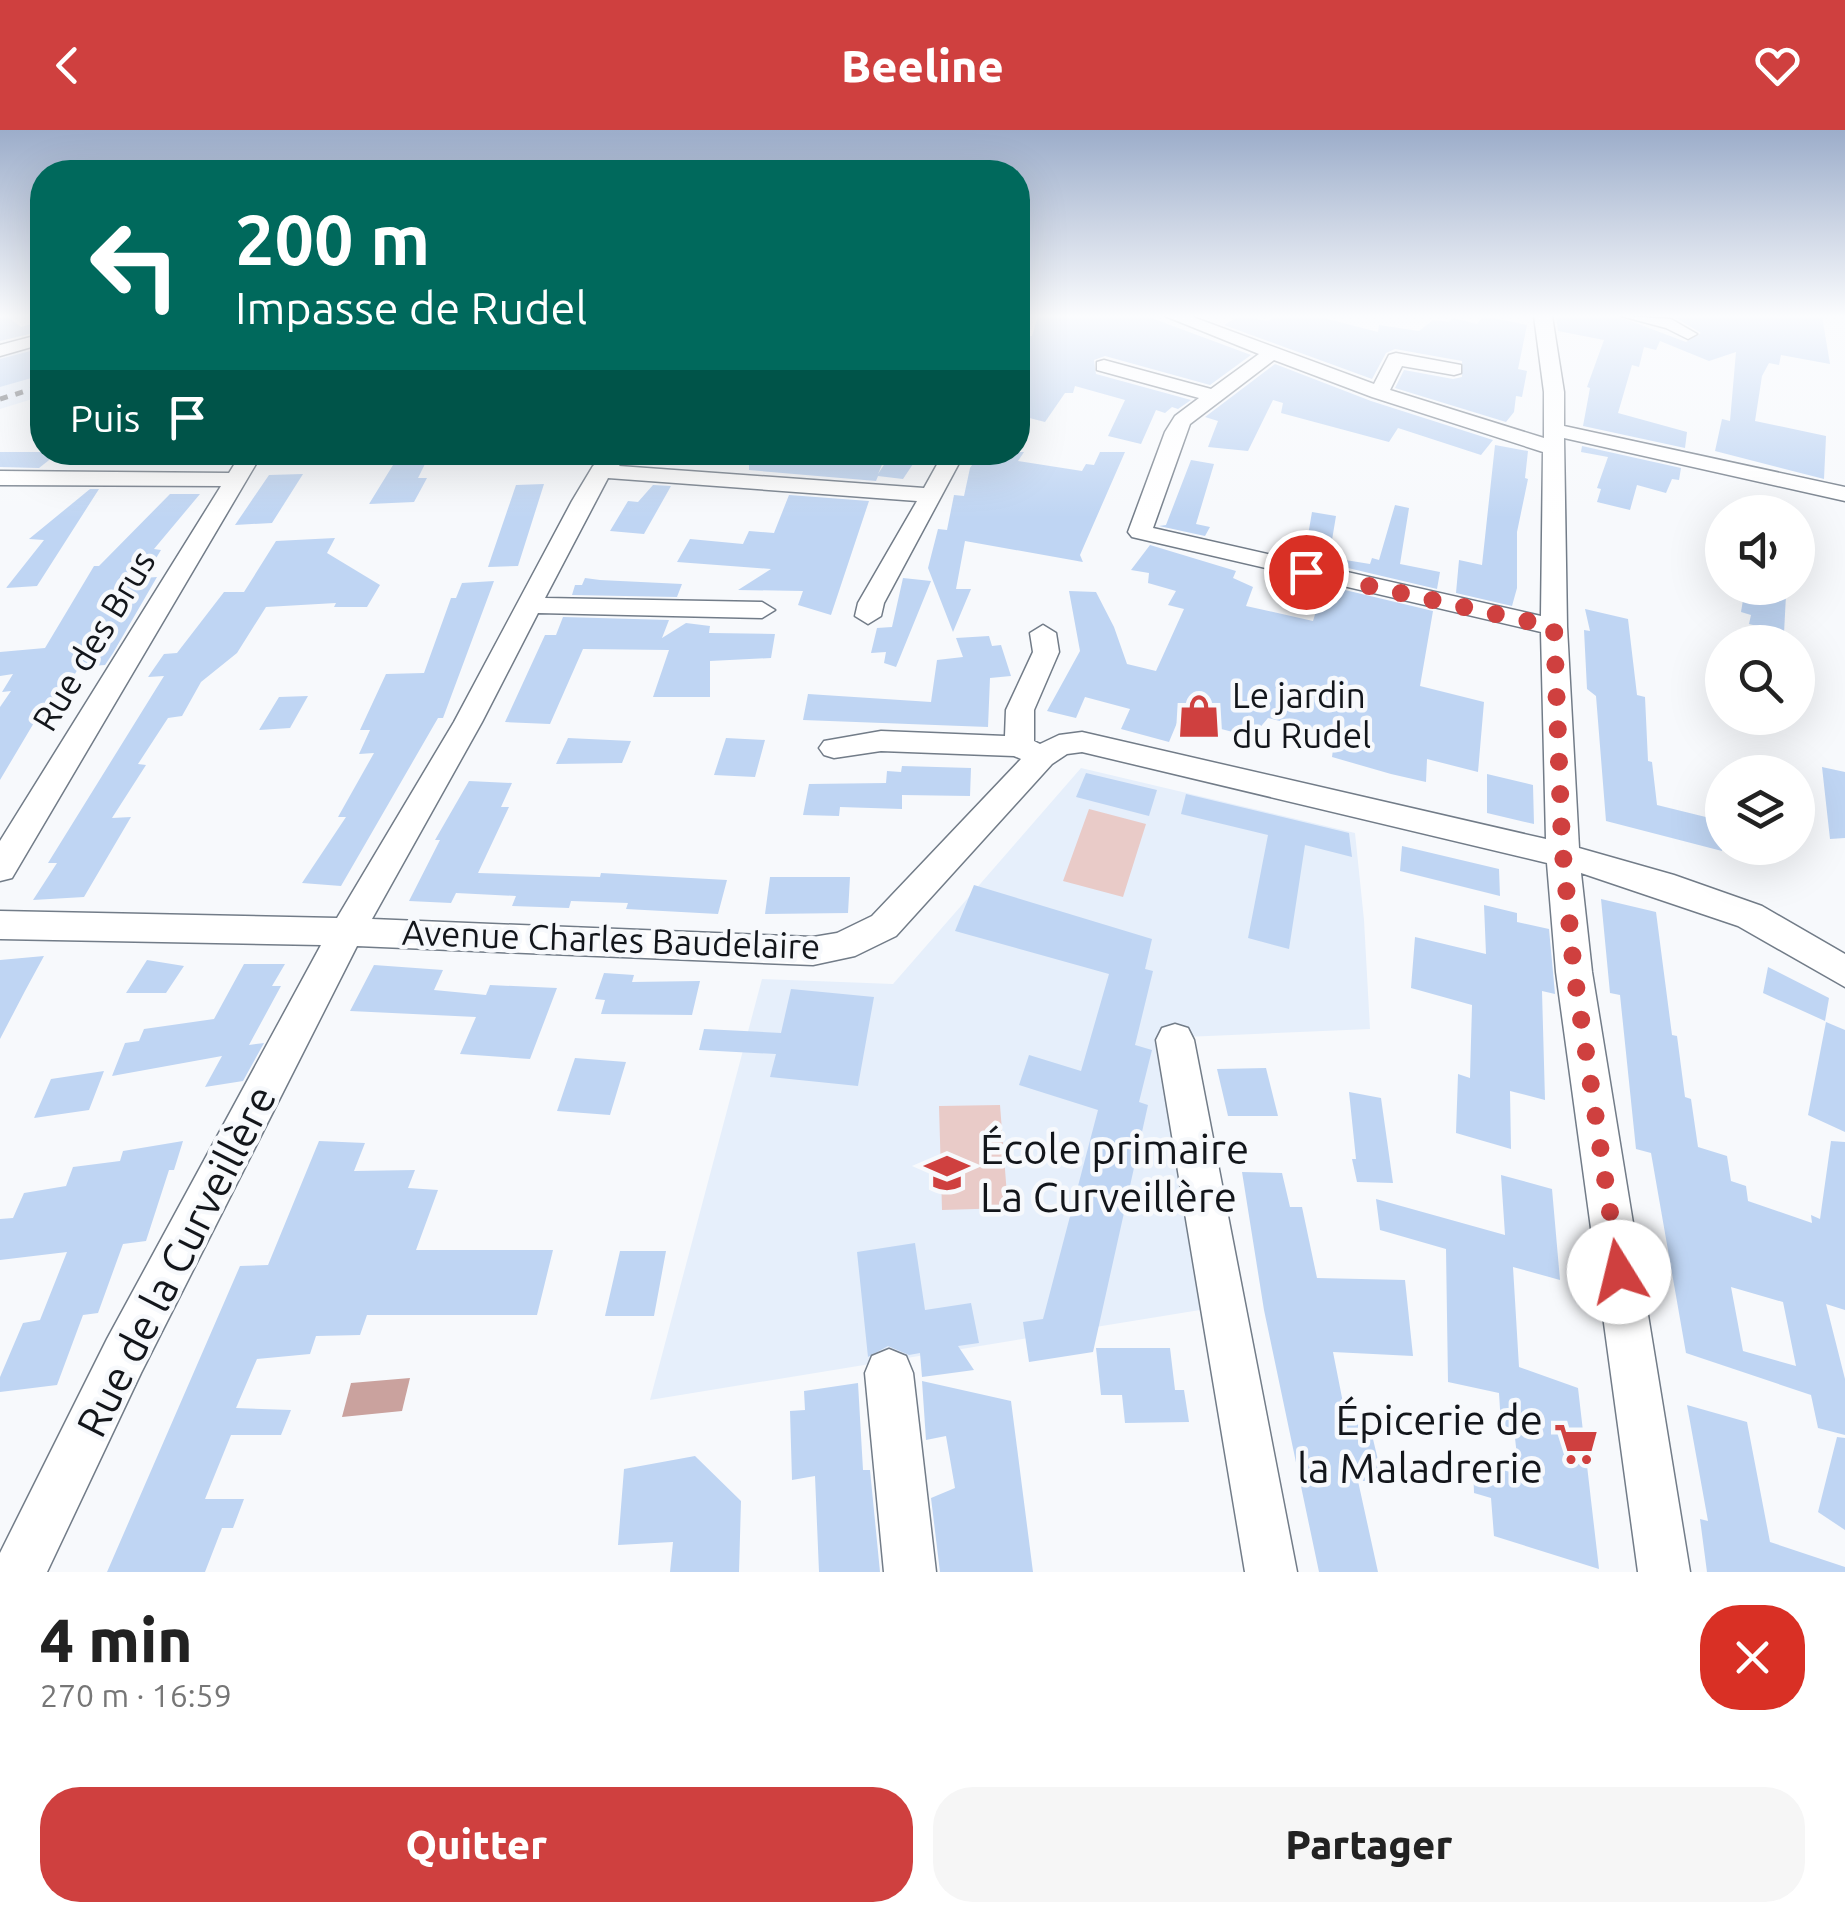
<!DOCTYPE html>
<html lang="fr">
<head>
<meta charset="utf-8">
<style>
  body { margin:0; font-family:Ubuntu,sans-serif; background:#f6f6f6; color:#222; height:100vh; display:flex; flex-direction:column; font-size:38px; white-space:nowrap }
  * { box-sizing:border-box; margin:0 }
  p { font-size:32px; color:#767676 }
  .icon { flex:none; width:55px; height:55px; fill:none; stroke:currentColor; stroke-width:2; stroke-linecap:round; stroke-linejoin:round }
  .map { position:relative; height:1442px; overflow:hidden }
  .details { display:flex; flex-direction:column; background:#fff; flex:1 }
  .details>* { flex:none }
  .top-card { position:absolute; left:30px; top:30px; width:1000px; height:305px; border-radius:40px; box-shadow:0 10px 40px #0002; background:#00695c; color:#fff; overflow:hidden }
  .buttons { position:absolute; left:1705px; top:365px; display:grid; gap:20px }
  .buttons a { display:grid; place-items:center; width:110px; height:110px; border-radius:50%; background:#fff; box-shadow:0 10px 40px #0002; font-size:50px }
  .pin { position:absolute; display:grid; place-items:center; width:85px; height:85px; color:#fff; margin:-42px; border:5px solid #fff; border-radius:50%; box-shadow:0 2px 10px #0007 }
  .me { position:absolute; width:110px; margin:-55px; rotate:351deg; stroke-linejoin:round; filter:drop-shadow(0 0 8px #0008) }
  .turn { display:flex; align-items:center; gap:35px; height:210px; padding:0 40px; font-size:45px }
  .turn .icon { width:130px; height:130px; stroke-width:2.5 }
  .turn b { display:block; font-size:70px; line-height:85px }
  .then { display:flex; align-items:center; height:95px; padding:0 40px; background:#0003; gap:20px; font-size:38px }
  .round { display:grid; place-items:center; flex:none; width:105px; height:105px; border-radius:40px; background:#f6f6f6 }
  .summary { display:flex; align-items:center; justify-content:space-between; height:170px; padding:0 40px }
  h1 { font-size:60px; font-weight:800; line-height:75px }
  .cta { display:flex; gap:20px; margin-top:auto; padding:20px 40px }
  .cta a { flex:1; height:115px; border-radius:40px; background:#cf403f; color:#fff; font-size:40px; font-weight:800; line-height:115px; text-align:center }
  .cta a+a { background:#f6f6f6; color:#222 }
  header { display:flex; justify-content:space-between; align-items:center; height:130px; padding:0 40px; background:#cf403f; color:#fff; font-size:45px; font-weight:800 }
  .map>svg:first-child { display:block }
</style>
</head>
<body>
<header><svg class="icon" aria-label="back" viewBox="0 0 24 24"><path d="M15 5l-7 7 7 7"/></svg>Beeline<svg class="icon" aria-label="heart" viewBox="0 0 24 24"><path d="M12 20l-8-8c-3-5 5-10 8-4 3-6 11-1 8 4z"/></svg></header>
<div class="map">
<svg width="1845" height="1442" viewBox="0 0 1845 1442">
  <rect width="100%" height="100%" fill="#f7f9fc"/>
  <!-- built -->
  <path fill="#e6effb" d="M 42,211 L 42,266 L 0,279 L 0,223 Z
    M 1081,638 L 1355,703 L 1364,790 L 1370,899 L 1162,908 L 1206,1179 L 650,1270 L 762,849 L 893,854 Z"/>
  <!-- green -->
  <path fill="#e9cbc8" d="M 1089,679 L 1146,694 L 1123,767 L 1063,751 Z
    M 1000,975 L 1008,1078 L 942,1080 L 939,976 Z"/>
  <!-- water -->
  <path fill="#caa29e" d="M 410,1248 L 402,1281 L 342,1287 L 351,1253 Z"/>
  <!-- building -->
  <path fill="#bfd5f3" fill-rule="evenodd" d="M 0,186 L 7,186 L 21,197 L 42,191 L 42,201 L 0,211 Z
    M 1038,186 L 1146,186 L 1251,225 L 1210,255 L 1105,226 L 1094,230 L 1096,244 L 1191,270 L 1178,279 L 1172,277 L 1165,283 L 1156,280 L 1141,314 L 1108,306 L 1125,270 L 1075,256 L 1073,263 L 1065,263 L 1045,292 L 1018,285 L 1018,206 L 1032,206 Z
    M 1239,186 L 1268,191 L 1274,186 L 1316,186 L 1378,202 L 1379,195 L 1419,201 L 1433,190 L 1449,192 L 1453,188 L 1477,194 L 1483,186 L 1527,195 L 1518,239 L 1527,241 L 1522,267 L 1516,266 L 1514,282 L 1506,292 L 1395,258 L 1404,240 L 1453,249 L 1462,247 L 1462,231 L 1395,219 L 1386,223 L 1372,249 L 1224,195 Z
    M 1556,186 L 1617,186 L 1686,212 L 1701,203 L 1673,186 L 1822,186 L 1830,234 L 1781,225 L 1779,235 L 1769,233 L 1762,246 L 1755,291 L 1826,306 L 1824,349 L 1715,321 L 1722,289 L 1730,291 L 1736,222 L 1709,231 L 1660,211 L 1656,220 L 1644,217 L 1639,237 L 1632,235 L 1618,283 L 1687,302 L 1685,318 L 1583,296 L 1590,258 L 1587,257 L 1604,210 L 1558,201 Z
    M 42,218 L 42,245 L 0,257 L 0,229 Z
    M 1275,234 L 1371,271 L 1493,310 L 1481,325 L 1398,298 L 1389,312 L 1281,283 L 1283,273 L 1273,270 L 1248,321 L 1208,317 L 1218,291 L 1205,287 Z
    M 1495,315 L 1528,321 L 1525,348 L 1528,349 L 1517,402 L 1517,458 L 1512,476 L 1456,463 L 1459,430 L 1482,435 Z
    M 1582,316 L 1681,338 L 1679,350 L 1672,349 L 1666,363 L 1637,355 L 1630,380 L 1597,372 L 1601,359 L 1597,358 L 1608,327 L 1581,322 Z
    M 0,322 L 42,322 L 58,323 L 39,338 L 0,337 Z
    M 401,322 L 431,322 L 418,348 L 427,348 L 414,372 L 369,374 Z
    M 749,322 L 806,322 L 884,330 L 878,344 L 891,324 L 917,328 L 903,349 L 878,346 L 876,351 L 749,340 Z
    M 981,322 L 1024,322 L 1018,331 L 1082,341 L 1086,334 L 1094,335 L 1100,322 L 1125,322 L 1080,425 L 1083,432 L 965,411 L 956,459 L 971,459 L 953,502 L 928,438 L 938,399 L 947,400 L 954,365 L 964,366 L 970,338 Z
    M 1191,330 L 1214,334 L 1196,394 L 1210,397 L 1205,406 L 1159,396 L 1166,395 Z
    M 303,344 L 272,393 L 235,395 L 269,345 Z
    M 544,354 L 518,436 L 488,437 L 516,355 Z
    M 653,355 L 671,356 L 644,404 L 610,401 L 628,371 L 638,372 Z
    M 90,359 L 99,359 L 37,456 L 6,458 L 44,410 L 29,409 Z
    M 170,364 L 200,364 L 154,419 L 161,420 L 144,448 L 157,447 L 113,523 L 105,535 L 79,537 L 48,590 L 35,591 L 0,650 L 0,577 L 11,561 L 2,562 L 13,544 L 0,546 L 0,522 L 45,518 L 94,436 L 99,436 Z
    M 789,365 L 869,371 L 831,485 L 798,475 L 803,461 L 738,460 L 771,439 L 677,432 L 690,409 L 743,414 L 749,401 L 774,403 Z
    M 1395,375 L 1409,378 L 1400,434 L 1440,442 L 1437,459 L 1331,434 L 1333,428 L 1370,434 L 1372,428 L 1379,430 Z
    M 1312,382 L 1336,386 L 1330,422 L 1306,417 Z
    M 335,408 L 327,423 L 380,455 L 367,477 L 334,477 L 336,473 L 266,477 L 237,523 L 201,552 L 182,586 L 168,588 L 138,634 L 146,635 L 112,688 L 131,687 L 84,767 L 33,770 L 57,733 L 48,733 L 164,546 L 148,547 L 164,524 L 177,523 L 224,462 L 244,462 L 276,411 Z
    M 1150,415 L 1236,441 L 1233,448 L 1253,457 L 1246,476 L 1313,491 L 1324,455 L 1433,481 L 1420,556 L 1484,572 L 1478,642 L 1427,629 L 1426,652 L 1391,644 L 1332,627 L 1335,605 L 1268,588 L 1252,607 L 1179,588 L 1169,612 L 1121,599 L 1130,579 L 1085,567 L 1076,588 L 1047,581 L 1080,521 L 1069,461 L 1096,462 L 1114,497 L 1127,534 L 1156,541 L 1184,479 L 1168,475 L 1176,461 L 1148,453 L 1149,443 L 1131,440 Z
    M 585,448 L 600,450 L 682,454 L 677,467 L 572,465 L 575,455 L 582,455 Z
    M 903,448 L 931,451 L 896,537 L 884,533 L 886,522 L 871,523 L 877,498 L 892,497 Z
    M 494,451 L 443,588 L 438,588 L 341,756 L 302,753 L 346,687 L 338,687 L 374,623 L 359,624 L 370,600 L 360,600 L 386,544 L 424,543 L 451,468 L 456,468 L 462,453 Z
    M 1745,458 L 1786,465 L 1784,503 L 1749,494 L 1751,485 L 1741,482 Z
    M 1585,479 L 1628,489 L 1637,565 L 1645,567 L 1648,631 L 1652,632 L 1657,675 L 1722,691 L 1722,721 L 1606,691 L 1596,566 L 1587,559 L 1584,500 L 1590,501 Z
    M 563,487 L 669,490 L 662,508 L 686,493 L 710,496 L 709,503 L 775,504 L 771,528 L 710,531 L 710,567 L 653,567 L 669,520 L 583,519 L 550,594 L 505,592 L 545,505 L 556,505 Z
    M 989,506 L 992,516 L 1001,515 L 1011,546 L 990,548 L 988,597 L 803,590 L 808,564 L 931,572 L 937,530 L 963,527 L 956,508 Z
    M 308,566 L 290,598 L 259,600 L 279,567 Z
    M 568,608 L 631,611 L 622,633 L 556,634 Z
    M 726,608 L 765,610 L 755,647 L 714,645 Z
    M 902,636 L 971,638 L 970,666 L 902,665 L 902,679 L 840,677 L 839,686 L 803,685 L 809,654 L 886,653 L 887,641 L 901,642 Z
    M 1822,637 L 1845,642 L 1845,708 L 1830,709 Z
    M 1086,643 L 1157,660 L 1149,686 L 1076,667 Z
    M 1487,644 L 1533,655 L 1534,694 L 1487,683 Z
    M 469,651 L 512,653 L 501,677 L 509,677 L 478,743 L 600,747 L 601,743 L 727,750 L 718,784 L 626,779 L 628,773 L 571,771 L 569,778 L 512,776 L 516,766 L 456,763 L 451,773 L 409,771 L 440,710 L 435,710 Z
    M 1186,664 L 1349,703 L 1352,727 L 1305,715 L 1289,819 L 1248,808 L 1268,705 L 1181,684 Z
    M 1402,716 L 1499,739 L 1500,766 L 1400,741 Z
    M 770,747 L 850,747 L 848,783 L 765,784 Z
    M 974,755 L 1152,809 L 1145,839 L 1153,841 L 1135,915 L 1152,920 L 1139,972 L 1148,975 L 1093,1222 L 1029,1232 L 1023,1192 L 1043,1189 L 1098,980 L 1019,955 L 1029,925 L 1081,941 L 1109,844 L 955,801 Z
    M 1601,769 L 1656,782 L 1672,905 L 1677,906 L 1685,967 L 1691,969 L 1698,1017 L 1727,1026 L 1731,1051 L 1746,1056 L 1748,1071 L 1812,1093 L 1811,1085 L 1820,1089 L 1831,1011 L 1845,1012 L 1845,1180 L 1826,1174 L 1845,1249 L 1845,1305 L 1818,1298 L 1811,1265 L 1686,1223 L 1651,1023 L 1636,1019 L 1620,865 L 1610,863 ZM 1731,1157 L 1783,1172 L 1796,1236 L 1743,1221 Z
    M 1484,775 L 1517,783 L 1517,792 L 1549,799 L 1555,864 L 1542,861 L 1545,970 L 1510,961 L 1511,1019 L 1456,1003 L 1458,944 L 1470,948 L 1472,875 L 1411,858 L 1415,807 L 1486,824 Z
    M 44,826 L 25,861 L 0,909 L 0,830 Z
    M 147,830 L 184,836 L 166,863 L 126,863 Z
    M 244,834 L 285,834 L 272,856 L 281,856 L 249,915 L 264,913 L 243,951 L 205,957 L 222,926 L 112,946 L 125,913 L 139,911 L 144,899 L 214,889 Z
    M 374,835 L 443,840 L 434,860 L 486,865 L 490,855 L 557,858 L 530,929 L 460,924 L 476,887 L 350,881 Z
    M 1768,837 L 1829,868 L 1825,891 L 1763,863 Z
    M 604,843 L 634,845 L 632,852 L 700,851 L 692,885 L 601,884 L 605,870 L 595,869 Z
    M 791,859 L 874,867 L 858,956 L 770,947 L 776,924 L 699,920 L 704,899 L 781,903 Z
    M 1826,892 L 1845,900 L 1845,1002 L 1808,985 Z
    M 575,928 L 626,932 L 610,985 L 557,981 Z
    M 1266,938 L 1278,986 L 1228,986 L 1217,939 Z
    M 104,941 L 89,980 L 34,988 L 51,949 Z
    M 1349,962 L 1381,968 L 1393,1053 L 1357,1052 L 1352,1029 L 1356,1029 Z
    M 183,1011 L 174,1040 L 169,1040 L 146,1111 L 123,1114 L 98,1183 L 83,1185 L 57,1255 L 0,1262 L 0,1247 L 23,1193 L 40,1190 L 67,1122 L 0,1130 L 0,1089 L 13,1088 L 24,1063 L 66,1056 L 73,1037 L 120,1031 L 123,1021 Z
    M 319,1011 L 365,1013 L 354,1041 L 415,1040 L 408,1058 L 438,1060 L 416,1120 L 553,1120 L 537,1185 L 367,1185 L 360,1205 L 316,1206 L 310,1224 L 257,1229 L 236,1278 L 291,1280 L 281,1305 L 231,1305 L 205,1369 L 244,1369 L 233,1398 L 222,1398 L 205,1442 L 107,1442 L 240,1136 L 268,1135 Z
    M 1242,1042 L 1282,1043 L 1290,1077 L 1302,1077 L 1317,1148 L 1405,1150 L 1413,1226 L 1333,1222 L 1346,1288 L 1368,1288 L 1383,1351 L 1358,1351 L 1378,1442 L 1319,1442 L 1264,1180 Z
    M 1501,1045 L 1552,1059 L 1560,1150 L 1513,1137 L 1519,1237 L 1578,1258 L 1599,1439 L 1494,1406 L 1491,1368 L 1474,1363 L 1473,1333 L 1519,1344 L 1514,1299 L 1501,1295 L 1499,1263 L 1448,1252 L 1446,1119 L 1380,1100 L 1376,1069 L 1505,1105 Z
    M 915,1113 L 925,1180 L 971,1173 L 979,1213 L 958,1216 L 974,1240 L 922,1247 L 920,1223 L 909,1225 L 888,1216 L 868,1227 L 857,1122 Z
    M 620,1121 L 666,1121 L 654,1186 L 605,1186 Z
    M 1096,1218 L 1170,1218 L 1175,1260 L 1184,1260 L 1189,1292 L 1125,1293 L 1122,1265 L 1101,1265 Z
    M 922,1251 L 1011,1271 L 1033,1442 L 940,1442 L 931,1368 L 955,1358 L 946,1306 L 926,1310 Z
    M 858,1253 L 863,1340 L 870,1340 L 880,1442 L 819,1442 L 815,1346 L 792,1350 L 790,1281 L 805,1280 L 804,1261 Z
    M 1687,1275 L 1747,1292 L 1770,1412 L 1845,1437 L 1845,1442 L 1707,1442 L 1700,1389 L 1708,1391 Z
    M 1837,1307 L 1845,1308 L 1845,1400 L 1818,1382 Z
    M 695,1326 L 741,1371 L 739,1442 L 670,1442 L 673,1412 L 618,1415 L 624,1339 Z"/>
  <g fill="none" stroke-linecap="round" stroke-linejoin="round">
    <!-- street casing -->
    <g stroke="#727c88" stroke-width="3">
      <path id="street" d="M 1165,186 L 1190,186 L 1374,254 L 1389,225 L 1396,223 L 1461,235 L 1461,243 L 1454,245 L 1402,236 L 1390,260 L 1544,308 L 1544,262 L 1534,186 L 1552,186 L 1564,262 L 1564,296 L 1845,357 L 1845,371 L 1564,308 L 1567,497 L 1579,718 L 1674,745 L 1762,776 L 1845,824 L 1845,857 L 1738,796 L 1581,743 L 1592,842 L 1690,1442 L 1638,1442 L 1556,842 L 1547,733 L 1082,622 L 1067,624 L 1052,634 L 896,806 L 855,826 L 813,835 L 357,816 L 141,1243 L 47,1442 L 0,1442 L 0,1423 L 107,1209 L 321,815 L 0,809 L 0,781 L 337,788 L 454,592 L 572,371 L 593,336 L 608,322 L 631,322 L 619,336 L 924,358 L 944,322 L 965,322 L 884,473 L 881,486 L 868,494 L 855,486 L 858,473 L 917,371 L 608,348 L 545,468 L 762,472 L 775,480 L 762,488 L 538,483 L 482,592 L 372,789 L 813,807 L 837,803 L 872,786 L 1021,629 L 1014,626 L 881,621 L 834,628 L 824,625 L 819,618 L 824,611 L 881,601 L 1005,606 L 1006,580 L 1033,522 L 1030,503 L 1043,495 L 1056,503 L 1059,522 L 1034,580 L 1034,611 L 1040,614 L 1059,605 L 1082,602 L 1546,709 L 1541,502 L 1132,407 L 1128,402 L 1165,302 L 1175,286 L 1199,268 L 1097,240 L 1097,232 L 1104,230 L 1211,259 L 1259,224 ZM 1274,230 L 1372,267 L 1543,322 L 1541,486 L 1153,398 L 1190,294 Z
        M 1621,186 L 1671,189 L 1697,204 L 1688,209 L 1666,198 Z
        M 42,204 L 42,214 L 0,226 L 0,215 Z
        M 242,322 L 263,322 L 12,748 L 0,751 L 0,711 L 221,356 L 0,355 L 0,341 L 229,343 Z
        M 1175,894 L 1188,898 L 1194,910 L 1297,1442 L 1245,1442 L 1156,910 L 1162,898 Z
        M 889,1219 L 906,1226 L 913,1243 L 936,1442 L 884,1442 L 865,1243 L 872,1226 Z"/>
    </g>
    <!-- street -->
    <use href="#street" fill="#fff" fill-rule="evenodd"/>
    <!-- rail -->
    <path stroke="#5d6064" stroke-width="5" stroke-dasharray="8 8" stroke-linecap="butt" d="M 0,269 L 42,256"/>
  </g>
  <!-- sky -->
  <linearGradient id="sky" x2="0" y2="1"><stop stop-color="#9cadca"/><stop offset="0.48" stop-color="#fbfcfe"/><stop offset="1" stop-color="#fbfcfe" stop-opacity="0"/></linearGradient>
  <rect width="1845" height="388" fill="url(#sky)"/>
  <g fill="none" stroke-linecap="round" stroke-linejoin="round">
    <!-- route -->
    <path stroke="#cf403f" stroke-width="18" stroke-dasharray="0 32.4" d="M 1306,442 L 1554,497 L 1562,714 L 1574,842 L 1619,1142"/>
  </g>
  <!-- icons -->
  <defs>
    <g id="shop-bare" transform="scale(3.45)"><path d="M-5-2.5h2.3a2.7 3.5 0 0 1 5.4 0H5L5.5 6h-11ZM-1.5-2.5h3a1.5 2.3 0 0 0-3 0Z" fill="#cf403f" stroke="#f7f9fc" stroke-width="2.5" paint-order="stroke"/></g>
    <g id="school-bare" transform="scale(3.45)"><path d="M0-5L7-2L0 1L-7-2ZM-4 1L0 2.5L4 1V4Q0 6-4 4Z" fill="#cf403f" stroke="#f7f9fc" stroke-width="2.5" paint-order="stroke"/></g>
    <g id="supermarket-bare" transform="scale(3.45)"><path d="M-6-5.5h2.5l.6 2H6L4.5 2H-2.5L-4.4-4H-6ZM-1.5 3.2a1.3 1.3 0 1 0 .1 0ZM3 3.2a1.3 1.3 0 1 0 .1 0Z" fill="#cf403f" stroke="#f7f9fc" stroke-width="2.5" paint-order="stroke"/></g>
  </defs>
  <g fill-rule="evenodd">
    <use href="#shop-bare" x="1199" y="586"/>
    <use href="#school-bare" x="947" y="1043"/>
    <use href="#supermarket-bare" x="1576" y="1314"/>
  </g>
  <g text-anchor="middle" stroke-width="9" stroke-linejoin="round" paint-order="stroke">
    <!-- street labels -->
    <g font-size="35" fill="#13161b" stroke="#f7f9fc">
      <text transform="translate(94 511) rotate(-59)" y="12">Rue des Brus</text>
      <text transform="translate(611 810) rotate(2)" y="12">Avenue Charles Baudelaire</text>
    </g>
    <!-- poi labels -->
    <g font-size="35" fill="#13161b" stroke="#f7f9fc" text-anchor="start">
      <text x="1232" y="578">Le jardin<tspan x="1232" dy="40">du Rudel</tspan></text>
    </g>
    <!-- near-poi labels -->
    <g font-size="42" fill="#13161b" stroke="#f7f9fc" text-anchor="start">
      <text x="980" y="1034">École primaire<tspan x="980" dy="48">La Curveillère</tspan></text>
      <text x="1543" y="1305" text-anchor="end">Épicerie de<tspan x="1543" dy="48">la Maladrerie</tspan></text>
    </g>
    <!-- near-street labels -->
    <g font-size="42" fill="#13161b" stroke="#f7f9fc">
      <text transform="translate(176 1131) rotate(-63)" y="15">Rue de la Curveillère</text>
    </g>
  </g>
</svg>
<div class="buttons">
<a><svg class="icon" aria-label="sound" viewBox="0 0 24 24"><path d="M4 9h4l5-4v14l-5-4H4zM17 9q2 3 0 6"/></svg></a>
<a><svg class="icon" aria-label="search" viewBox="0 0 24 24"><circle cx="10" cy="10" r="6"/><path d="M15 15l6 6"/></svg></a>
<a><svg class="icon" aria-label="layers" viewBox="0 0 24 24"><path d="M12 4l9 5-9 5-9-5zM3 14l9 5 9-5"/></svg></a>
</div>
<div class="pin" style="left:1306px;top:442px;background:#d93025"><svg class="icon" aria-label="arrive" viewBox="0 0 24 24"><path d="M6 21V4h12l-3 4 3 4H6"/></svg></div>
<svg class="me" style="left:1619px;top:1142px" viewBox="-20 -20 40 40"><circle r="19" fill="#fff"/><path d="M0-13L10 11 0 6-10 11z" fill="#cf403f"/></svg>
<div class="top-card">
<div class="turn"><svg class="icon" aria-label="left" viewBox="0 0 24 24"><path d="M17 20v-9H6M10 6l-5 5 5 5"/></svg><div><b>200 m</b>Impasse de Rudel</div></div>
<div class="then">Puis<svg class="icon" aria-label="arrive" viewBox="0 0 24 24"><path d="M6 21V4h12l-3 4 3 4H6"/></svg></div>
</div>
</div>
<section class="details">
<div class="summary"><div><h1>4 min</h1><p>270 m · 16:59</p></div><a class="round" style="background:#d93025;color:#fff"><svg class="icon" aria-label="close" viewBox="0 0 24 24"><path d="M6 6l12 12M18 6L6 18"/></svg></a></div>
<div class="cta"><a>Quitter</a><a>Partager</a></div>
</section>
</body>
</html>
